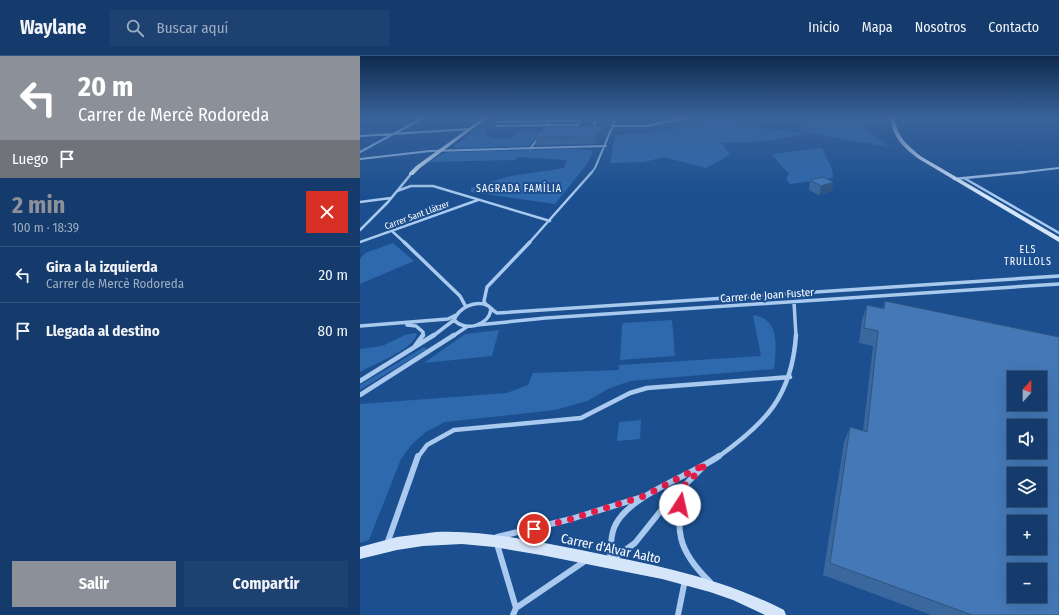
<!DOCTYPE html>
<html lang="es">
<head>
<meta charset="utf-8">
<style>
  body { margin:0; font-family:"Fira Sans Condensed",sans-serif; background:#1d4271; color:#f1f3f6; height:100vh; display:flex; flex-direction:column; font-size:15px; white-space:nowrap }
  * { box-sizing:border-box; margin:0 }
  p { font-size:13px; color:#9dadc1 }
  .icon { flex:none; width:22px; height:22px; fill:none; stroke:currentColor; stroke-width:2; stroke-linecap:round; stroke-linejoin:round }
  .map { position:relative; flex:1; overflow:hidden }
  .details { display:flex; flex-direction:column; background:#143b6b; width:360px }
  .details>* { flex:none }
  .top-card { background:#8c9099; color:#fff; overflow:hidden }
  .needle { width:26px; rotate:21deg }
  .fabs { position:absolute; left:647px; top:315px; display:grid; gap:8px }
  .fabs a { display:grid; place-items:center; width:40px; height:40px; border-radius:0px; background:#143b6b; box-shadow:0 4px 16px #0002,0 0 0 1px #33557e; font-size:20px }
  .pin { position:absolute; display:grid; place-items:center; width:34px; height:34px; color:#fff; margin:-17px; border:2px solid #fff; border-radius:50%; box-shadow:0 1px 4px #0007 }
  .me { position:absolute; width:44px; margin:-22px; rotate:10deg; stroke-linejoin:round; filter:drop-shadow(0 0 3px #0008) }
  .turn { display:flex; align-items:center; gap:14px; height:84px; padding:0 12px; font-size:18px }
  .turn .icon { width:52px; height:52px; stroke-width:2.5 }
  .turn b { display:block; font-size:28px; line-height:34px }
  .then { display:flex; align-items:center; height:38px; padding:0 12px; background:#0003; gap:8px; font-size:15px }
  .round { display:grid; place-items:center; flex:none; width:42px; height:42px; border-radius:0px; background:#1d4271 }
  .headline { display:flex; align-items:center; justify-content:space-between; height:68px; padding:0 12px }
  h1 { font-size:24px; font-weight:700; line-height:30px; color:#8c9099 }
  .button { display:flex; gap:8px; margin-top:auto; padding:8px 12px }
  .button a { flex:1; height:46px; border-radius:0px; background:#8c9099; color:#fff; font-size:16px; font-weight:700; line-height:46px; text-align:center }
  .button a+a { background:#1d4271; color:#f1f3f6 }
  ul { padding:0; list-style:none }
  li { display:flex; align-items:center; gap:12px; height:56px; padding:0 12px; border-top:1px solid #33557e }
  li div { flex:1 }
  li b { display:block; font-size:15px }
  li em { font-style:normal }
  header { display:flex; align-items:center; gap:24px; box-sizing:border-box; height:56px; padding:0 20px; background:#143b6b; border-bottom:1px solid #33557e }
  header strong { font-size:19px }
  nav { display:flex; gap:22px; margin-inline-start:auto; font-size:14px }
  .search { width:280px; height:36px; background:#1d4271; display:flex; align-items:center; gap:10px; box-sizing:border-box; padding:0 14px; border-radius:0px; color:#9dadc1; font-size:15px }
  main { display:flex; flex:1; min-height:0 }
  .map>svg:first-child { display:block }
</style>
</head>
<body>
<header>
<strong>Waylane</strong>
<div class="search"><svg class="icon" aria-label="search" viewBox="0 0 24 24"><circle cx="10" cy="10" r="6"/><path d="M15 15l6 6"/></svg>Buscar aquí</div>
<nav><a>Inicio</a><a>Mapa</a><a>Nosotros</a><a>Contacto</a></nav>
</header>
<main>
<section class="details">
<div class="top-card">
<div class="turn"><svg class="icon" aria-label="left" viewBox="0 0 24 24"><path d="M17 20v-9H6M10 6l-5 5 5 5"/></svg><div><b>20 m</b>Carrer de Mercè Rodoreda</div></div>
<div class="then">Luego<svg class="icon" aria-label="arrive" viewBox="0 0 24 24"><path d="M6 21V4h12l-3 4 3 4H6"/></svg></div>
</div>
<div class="headline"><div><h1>2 min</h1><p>100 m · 18:39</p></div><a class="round" style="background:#d93025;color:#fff"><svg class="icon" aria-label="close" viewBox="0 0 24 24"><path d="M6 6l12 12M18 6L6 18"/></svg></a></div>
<ul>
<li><svg class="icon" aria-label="left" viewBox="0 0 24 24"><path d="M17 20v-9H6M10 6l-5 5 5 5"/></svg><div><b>Gira a la izquierda</b><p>Carrer de Mercè Rodoreda</p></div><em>20 m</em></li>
<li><svg class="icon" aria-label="arrive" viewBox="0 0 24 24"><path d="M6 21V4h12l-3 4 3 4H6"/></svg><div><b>Llegada al destino</b></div><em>80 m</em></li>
</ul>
<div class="button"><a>Salir</a><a>Compartir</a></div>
</section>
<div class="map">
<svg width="699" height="559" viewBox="0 0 699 559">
  <rect width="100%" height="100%" fill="#1b4f8f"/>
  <!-- green -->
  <path fill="#2e69ad" d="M 346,62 L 397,62 L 388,67 L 378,69 L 446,77 L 439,73 L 445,62 L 568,62 C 550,68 518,60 504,72 L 529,91 L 448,77 L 408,85 L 362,87 L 370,99 L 346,112 L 304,101 L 284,106 L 250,107 L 255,79 C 283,77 321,75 346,62 Z
    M 118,72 L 126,72 L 124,77 C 131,83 142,83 151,82 L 157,75 L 178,75 L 178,80 L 168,90 L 96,92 L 94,90 Z
    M 462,92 L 472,113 L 473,122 L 430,128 L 426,123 L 429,118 L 411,98 Z
    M 219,93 L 233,95 L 227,108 L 195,148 L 111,136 L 111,132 L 151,120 L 204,112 L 207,104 L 158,101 L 155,104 L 69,106 L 82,98 L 90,96 Z
    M 33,187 L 54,205 L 0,228 L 0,203 L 5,197 Z
    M 393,259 C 421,263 416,292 414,313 L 270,325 L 248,333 L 227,345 L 195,354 L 85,366 L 66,376 L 52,388 L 41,403 L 9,484 L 0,487 L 0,348 L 147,337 L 168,329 L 173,317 L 259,314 L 259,309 L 401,300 Z
    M 312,264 L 315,300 L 260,304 L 262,269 L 263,267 Z
    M 139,274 L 132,300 L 64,307 L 105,278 Z
    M 55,277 L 57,278 C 52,295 15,307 0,316 L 0,293 L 22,290 L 45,279 Z
    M 64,291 L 67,293 L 0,334 L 0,329 Z
    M 281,364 L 280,383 L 257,385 L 259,366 Z"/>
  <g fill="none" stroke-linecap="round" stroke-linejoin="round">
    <!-- street-far4 -->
    <path stroke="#a9c9ee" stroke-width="2" d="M 124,62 L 137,62
      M 137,66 L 221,65
      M 234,68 L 237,62
      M 136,70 L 218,69 L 222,62
      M 253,70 L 286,70 L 326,62
      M 183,75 L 192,62
      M 0,80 L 110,73
      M 170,93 L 178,82
      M 0,96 L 63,62
      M 0,103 L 70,95 L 246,90
      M 231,117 L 235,112 L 256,62
      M 655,117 L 699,112"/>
    <!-- street-far3 -->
    <path stroke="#a9c9ee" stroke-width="2.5" d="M 604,122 L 699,177
      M 594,123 L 665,116
      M 37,135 L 51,130 L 73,130 L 190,165
      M 0,146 L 31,142
      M 0,174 L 28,146 L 51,118
      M 33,176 L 45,187
      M 0,186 L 118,144
      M 169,187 L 232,116"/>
    <!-- street-far2 -->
    <path stroke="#a9c9ee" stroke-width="3.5" d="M 44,186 L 100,240 L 106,251
      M 434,246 L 436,280
      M 126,249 L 124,245 L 127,231 L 170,186
      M 94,264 C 99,252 114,244 127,249 C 130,251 133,255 137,257 L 699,220
      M 94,264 C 105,276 129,270 131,253
      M 47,269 L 56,270 L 63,276 L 63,280
      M 117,269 L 186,262 L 699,228
      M 0,270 L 88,263 L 96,259
      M 73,280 L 94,264
      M 93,280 L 108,270"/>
    <!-- street-far1 -->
    <path stroke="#a9c9ee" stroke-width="4.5" d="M 55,290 L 63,279
      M 0,325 L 74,279
      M 0,339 L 94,279
      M 58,401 L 67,389 L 94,374 L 221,362 L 270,337 L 287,332 L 430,321
      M 358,401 C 406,367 432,340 436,279"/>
    <!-- street -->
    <path stroke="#a9c9ee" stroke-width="6" d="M 323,430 C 316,475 316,493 350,526
      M 137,481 L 211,463 L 282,441
      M 27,488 L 58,400
      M 137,488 L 156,552
      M 253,503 L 275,487 L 307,447 L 343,411
      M 250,505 C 251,494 250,482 254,472 C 267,439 331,420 359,400
      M 153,559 L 156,552 L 225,505
      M 318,559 L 325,524"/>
    <!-- secondary -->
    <path fill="#d6e6fa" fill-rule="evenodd" d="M 123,62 L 127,62 L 60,112 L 53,119 L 49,119 L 49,117 L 56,110 Z
      M 531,62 L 535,62 C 536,80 548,90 562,101 L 699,181 L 699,186 L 559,103 C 544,92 532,81 531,62 Z
      M 76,476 C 125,474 173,485 221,494 C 293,509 357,520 424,554 L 426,559 L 405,559 L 373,544 L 350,536 L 302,523 L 181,499 L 134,491 L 102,488 L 63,490 L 37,494 L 0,503 L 0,491 L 37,481 Z"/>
  </g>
  <!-- wall -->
  <path fill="#3a679d" d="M 247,78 L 237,88 L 177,89 L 175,81 Z
    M 450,124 L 472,135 L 459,139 L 449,134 Z
    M 525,245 L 699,559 L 571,559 L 463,519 L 484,386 L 490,371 L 503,375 L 513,290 L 499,287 L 502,264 L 507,249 L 523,252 Z"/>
  <!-- shaded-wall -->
  <path fill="#305480" d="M 245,70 L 247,78 L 237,88 L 235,80 Z
    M 474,126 L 472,135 L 459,139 L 461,130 Z"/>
  <!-- building -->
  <path fill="#4478b7" stroke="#305480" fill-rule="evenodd" d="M 245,70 L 235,80 L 175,81 L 185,71 Z
    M 463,121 L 474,126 L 461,130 L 450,124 Z
    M 525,245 L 699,281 L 699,559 L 612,559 L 470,507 L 490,371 L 507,376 L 518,275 L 504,272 L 507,249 L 524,253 ZM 654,322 L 680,322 L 680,348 L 654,348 ZM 654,370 L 680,370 L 680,396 L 654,396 ZM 654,418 L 680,418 L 680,444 L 654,444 ZM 654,466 L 680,466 L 680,492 L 654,492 ZM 654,514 L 680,514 L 680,540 L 654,540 Z"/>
  <!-- sky -->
  <linearGradient id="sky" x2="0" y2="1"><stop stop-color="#0f2b4f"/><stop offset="0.44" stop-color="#39639b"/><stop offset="1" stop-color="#39639b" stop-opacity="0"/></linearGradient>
  <rect width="699" height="140" fill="url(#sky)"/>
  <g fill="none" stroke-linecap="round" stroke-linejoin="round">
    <!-- route -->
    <path stroke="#e11d48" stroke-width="7" stroke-dasharray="0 12.6" d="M 174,473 L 211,463 L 284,440 L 346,408 L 324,430 L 320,449"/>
  </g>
  <g text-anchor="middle" stroke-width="4" stroke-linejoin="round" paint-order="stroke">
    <!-- far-street labels -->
    <g font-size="9" fill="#fff" stroke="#1b4f8f">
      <text transform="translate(57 159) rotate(-20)" y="3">Carrer Sant Llàtzer</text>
    </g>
    <!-- far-neighbourhood labels -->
    <g font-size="10" letter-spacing="1" fill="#fff" stroke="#1b4f8f">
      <text x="159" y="136">SAGRADA FAMÍLIA</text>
      <text x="668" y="197">ELS<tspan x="668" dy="12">TRULLOLS</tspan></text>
    </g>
    <!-- street labels -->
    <g font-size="11" fill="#fff" stroke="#1b4f8f">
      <text transform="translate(407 239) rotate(-4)" y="4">Carrer de Joan Fuster</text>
    </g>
    <!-- near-street labels -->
    <g font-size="13" fill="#fff" stroke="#1b4f8f">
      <text transform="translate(251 492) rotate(12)" y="5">Carrer d'Alvar Aalto</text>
    </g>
  </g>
</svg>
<div class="fabs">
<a><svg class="needle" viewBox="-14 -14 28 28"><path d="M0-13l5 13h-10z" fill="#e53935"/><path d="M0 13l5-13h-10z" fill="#9dadc1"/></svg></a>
<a><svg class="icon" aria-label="sound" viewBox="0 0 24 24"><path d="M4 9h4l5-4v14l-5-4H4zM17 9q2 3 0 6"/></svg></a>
<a><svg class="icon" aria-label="layers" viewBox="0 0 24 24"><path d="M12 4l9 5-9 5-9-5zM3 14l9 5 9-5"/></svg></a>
<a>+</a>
<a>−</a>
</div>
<div class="pin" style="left:174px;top:473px;background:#d93025"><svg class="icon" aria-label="arrive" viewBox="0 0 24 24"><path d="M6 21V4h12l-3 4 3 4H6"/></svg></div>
<svg class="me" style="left:320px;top:449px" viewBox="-20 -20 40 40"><circle r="19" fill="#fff"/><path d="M0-13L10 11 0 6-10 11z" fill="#e11d48"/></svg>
</div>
</main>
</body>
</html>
